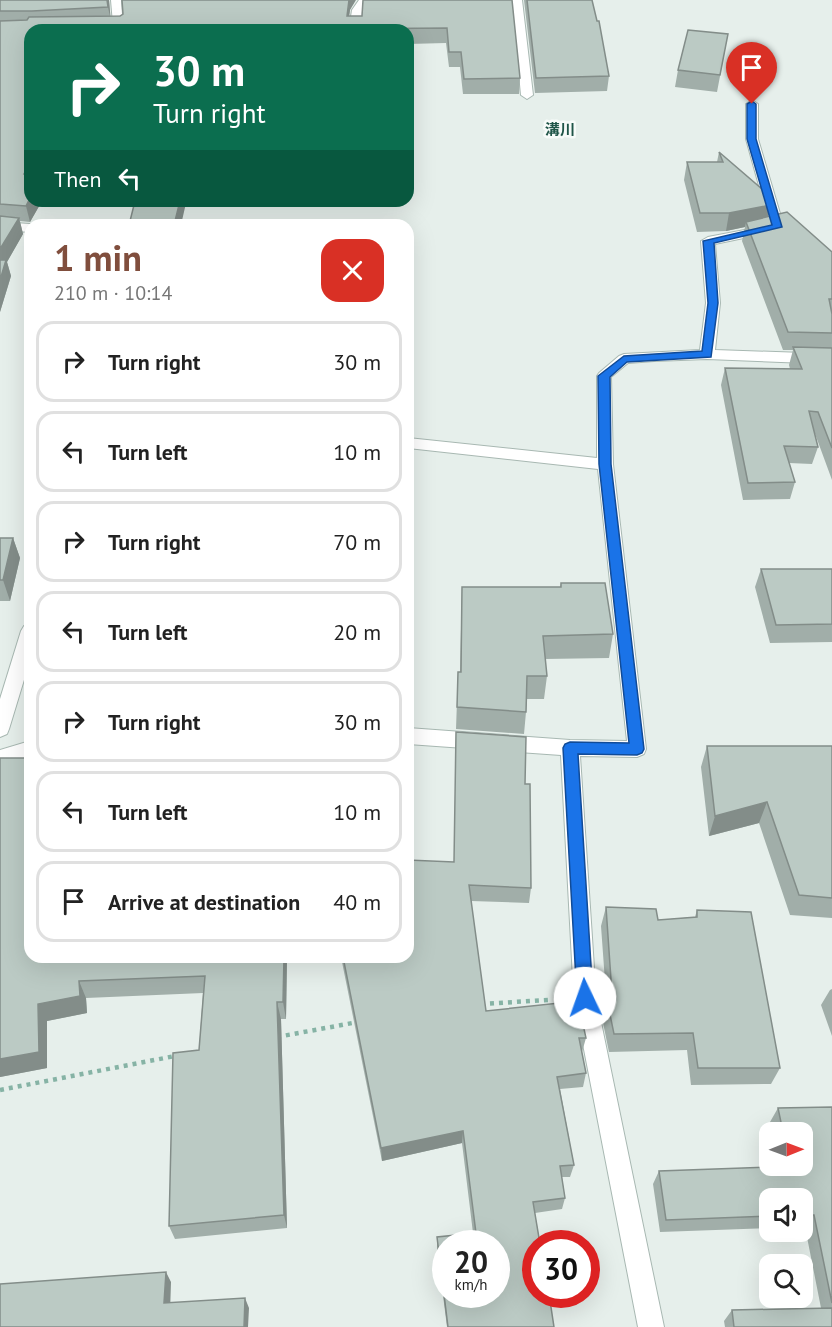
<!DOCTYPE html>
<html lang="en">
<head>
<meta charset="utf-8">
<style>
  body { margin:0; font-family:"PT Sans","Noto Sans JP",sans-serif; background:#f6f6f6; color:#222; height:100vh; display:flex; flex-direction:column; font-size:22px; white-space:nowrap }
  * { box-sizing:border-box; margin:0 }
  p { font-size:20px; color:#767676 }
  .icon { flex:none; width:33px; height:33px; fill:none; stroke:currentColor; stroke-width:2; stroke-linecap:round; stroke-linejoin:round }
  .map { position:relative; flex:1; overflow:hidden }
  .drawer { position:absolute; left:24px; top:219px; width:390px; height:744px; display:flex; flex-direction:column; background:#fff; border-radius:18px; box-shadow:0 6px 24px #0002 }
  .drawer>* { flex:none }
  .hud { position:absolute; left:24px; top:24px; width:390px; height:183px; border-radius:18px; box-shadow:0 6px 24px #0002; background:#0b6e4f; color:#fff; overflow:hidden }
  .needle { width:39px; rotate:89deg }
  .fabs { position:absolute; left:759px; top:1122px; display:grid; gap:12px }
  .fabs a { display:grid; place-items:center; width:54px; height:54px; border-radius:12px; background:#fff; box-shadow:0 6px 24px #0002; font-size:30px }
  .speed { position:absolute; left:432px; top:1230px; display:flex; gap:12px; font-size:30px; font-weight:700; text-align:center }
  .speed>* { display:grid; place-content:center; width:78px; height:78px; border-radius:50%; background:#fff; box-shadow:0 6px 24px #0002; line-height:1 }
  .speed small { font-size:15px; font-weight:400 }
  .speed .limit { border:9px solid #d22; background:#fff; color:#111 }
  .pin { position:absolute; display:grid; place-items:center; width:51px; height:51px; color:#fff; margin:-62px -26px; border-radius:50% 50% 50% 0; rotate:-45deg; box-shadow:0 0 6px #0007 }
  .pin .icon { rotate:45deg }
  .me { position:absolute; width:66px; margin:-33px; rotate:357deg; stroke-linejoin:round; filter:drop-shadow(0 0 4px #0008) }
  .turn { display:flex; align-items:center; gap:21px; height:126px; padding:0 30px; font-size:27px }
  .turn .icon { width:78px; height:78px; stroke-width:2.5 }
  .turn b { display:block; font-size:42px; line-height:51px }
  .then { display:flex; align-items:center; height:57px; padding:0 30px; background:#0003; gap:12px; font-size:22px }
  .round { display:grid; place-items:center; flex:none; width:63px; height:63px; border-radius:18px; background:#f6f6f6 }
  .overview { display:flex; align-items:center; justify-content:space-between; height:102px; padding:0 30px }
  h1 { font-size:36px; font-weight:700; line-height:45px; color:#804e3d }
  ul { padding:0; list-style:none }
  li { display:flex; align-items:center; gap:18px; height:81px; margin:0 12px 9px; padding:0 18px; border:3px solid #e0e0e0; border-radius:18px }
  li div { flex:1 }
  li b { display:block; font-size:22px }
  li em { font-style:normal }
  .map>svg:first-child { display:block }
</style>
</head>
<body>
<div class="map">
<svg width="832" height="1327" viewBox="0 0 832 1327">
  <rect width="100%" height="100%" fill="#e6efeb"/>
  <g fill="none" stroke-linecap="round" stroke-linejoin="round">
    <!-- minor casing -->
    <g stroke="#a8b8b2" stroke-width="2">
      <path id="minor" d="M 111,0 L 121,0 L 123,29 L 104,30 L 103,28 L 113,24 Z
        M 359,0 L 370,0 L 362,10 L 361,30 L 349,30 L 352,10 Z
        M 512,0 L 522,0 L 533,95 L 527,99 L 521,95 Z
        M 752,100 L 758,104 L 758,139 L 784,227 L 777,231 L 715,244 L 720,303 L 715,350 L 832,354 L 832,364 L 707,359 L 654,361 L 628,363 L 611,377 L 613,464 L 646,749 L 644,754 L 637,757 L 580,756 L 596,998 L 664,1327 L 638,1327 L 574,998 L 561,755 L 408,744 L 408,728 L 570,740 L 627,741 L 598,469 L 408,448 L 408,438 L 597,458 L 597,376 L 599,373 L 619,356 L 624,354 L 700,350 L 706,303 L 701,241 L 708,237 L 770,225 L 746,139 L 746,104 Z
        M 0,222 L 30,224 L 34,225 L 30,225 L 30,232 L 0,230 Z
        M 30,624 L 30,660 L 9,729 L 7,734 L 0,737 L 0,699 L 21,631 L 24,626 Z
        M 30,741 L 30,757 L 0,766 L 0,750 Z"/>
    </g>
    <!-- path -->
    <path stroke="#86b3a5" stroke-width="4.5" stroke-dasharray="4 5" stroke-linecap="butt" d="M 481,1004 L 548,1000
      M 277,1037 L 358,1022
      M 0,1090 L 175,1056"/>
    <!-- minor -->
    <use href="#minor" fill="#fff" fill-rule="evenodd"/>
  </g>
  <!-- wall -->
  <path fill="#a1aea9" d="M 0,0 L 109,0 L 110,16 L 350,10 L 349,16 L 362,16 L 512,0 L 520,78 L 519,94 L 463,94 L 460,67 L 449,67 L 446,43 L 408,44 L 408,30 L 30,30 L 30,201 L 42,201 L 30,222 L 20,221 L 23,234 L 7,262 L 11,276 L 0,312 Z
    M 524,0 L 592,0 L 609,76 L 607,91 L 535,93 Z
    M 728,34 L 717,92 L 675,87 L 678,70 Z
    M 719,152 L 769,217 L 832,252 L 832,480 L 814,431 L 818,447 L 812,464 L 789,463 L 795,482 L 790,499 L 743,500 L 721,385 L 725,368 L 790,369 L 789,365 L 793,350 L 783,350 L 742,241 L 745,227 L 726,231 L 697,232 L 684,180 L 687,162 L 717,162 Z
    M 0,538 L 13,538 L 20,558 L 10,601 L 0,601 Z
    M 761,569 L 832,569 L 832,642 L 770,643 L 755,587 Z
    M 561,583 L 613,634 L 609,658 L 545,659 L 547,676 L 544,699 L 527,699 L 526,712 L 524,734 L 456,729 L 458,672 L 460,672 L 462,587 L 560,587 Z
    M 707,746 L 832,746 L 832,918 L 790,915 L 759,823 L 709,836 L 701,767 Z
    M 0,758 L 30,957 L 287,957 L 286,1019 L 281,1019 L 287,1228 L 175,1239 L 169,1226 L 199,1050 L 203,993 L 86,998 L 87,1013 L 47,1021 L 47,1068 L 0,1077 Z
    M 525,784 L 531,888 L 529,903 L 471,901 L 486,1011 L 586,1038 L 582,1052 L 586,1073 L 583,1087 L 560,1089 L 574,1165 L 570,1177 L 562,1177 L 565,1198 L 562,1209 L 535,1213 L 554,1327 L 447,1327 L 437,1248 L 437,1237 L 473,1233 L 462,1143 L 382,1161 L 341,957 L 408,957 L 453,862 Z
    M 606,907 L 658,920 L 695,917 L 697,910 L 780,1068 L 771,1084 L 691,1085 L 687,1050 L 609,1052 L 601,1013 L 606,995 L 601,926 Z
    M 832,989 L 832,1036 L 821,1005 L 830,990 Z
    M 832,1107 L 832,1327 L 725,1327 L 724,1321 L 732,1310 L 821,1308 L 805,1227 L 802,1227 L 802,1198 L 770,1198 L 770,1228 L 660,1232 L 653,1184 L 659,1171 L 779,1167 L 779,1166 L 802,1166 L 802,1132 L 772,1132 L 770,1122 L 778,1108 Z"/>
  <!-- shaded-wall -->
  <path fill="#838d89" d="M 107,0 L 109,0 L 111,22 L 108,7 Z
    M 349,0 L 356,0 L 350,10 L 347,30 L 347,16 Z
    M 30,164 L 30,187 L 24,174 Z
    M 30,198 L 30,201 L 42,201 L 30,222 L 26,206 Z
    M 180,201 L 186,201 L 186,203 L 181,225 L 174,225 Z
    M 771,205 L 767,223 L 746,222 L 745,227 L 726,231 L 729,213 Z
    M 19,218 L 23,234 L 7,262 L 11,276 L 0,312 L 0,249 Z
    M 13,538 L 20,558 L 10,601 L 3,580 Z
    M 767,802 L 759,823 L 709,836 L 715,816 Z
    M 284,957 L 287,957 L 286,1019 L 283,1002 Z
    M 79,981 L 86,998 L 87,1013 L 47,1021 L 47,1068 L 0,1077 L 0,1059 L 38,1004 Z
    M 277,1002 L 281,1019 L 287,1228 L 284,1215 Z
    M 463,1131 L 462,1143 L 382,1161 L 381,1148 Z
    M 166,1272 L 171,1282 L 170,1313 L 164,1303 Z
    M 245,1298 L 249,1308 L 248,1327 L 244,1327 Z"/>
  <!-- building -->
  <path fill="#bbcac4" stroke="#838d89" stroke-width="1.5" fill-rule="evenodd" d="M 0,0 L 107,0 L 108,7 L 32,11 L 0,11 Z
    M 122,0 L 349,0 L 347,16 L 362,16 L 363,0 L 512,0 L 520,78 L 464,79 L 461,52 L 449,52 L 447,28 L 327,29 L 326,30 L 30,30 L 30,164 L 24,174 L 30,175 L 30,198 L 26,206 L 0,204 L 0,21 L 27,20 L 29,17 L 120,16 L 123,14 Z
    M 527,0 L 592,0 L 597,21 L 599,21 L 609,76 L 536,78 Z
    M 688,30 L 728,34 L 720,75 L 678,70 Z
    M 719,152 L 769,195 L 771,205 L 729,213 L 700,213 L 687,162 L 723,162 Z
    M 135,201 L 180,201 L 174,225 L 129,225 Z
    M 787,212 L 832,252 L 832,299 L 829,299 L 832,314 L 832,333 L 788,332 L 746,222 Z
    M 0,216 L 19,218 L 0,249 Z
    M 0,260 L 6,260 L 0,280 Z
    M 793,347 L 832,348 L 832,448 L 818,412 L 809,411 L 818,447 L 784,446 L 795,482 L 748,483 L 725,368 L 802,369 Z
    M 0,538 L 13,538 L 3,580 L 0,580 Z
    M 761,569 L 832,569 L 832,624 L 776,625 Z
    M 561,583 L 605,583 L 613,634 L 543,636 L 547,676 L 527,676 L 526,712 L 457,707 L 458,672 L 461,672 L 462,587 L 561,587 Z
    M 456,732 L 526,737 L 525,784 L 530,784 L 531,888 L 469,885 L 486,1011 L 578,1001 L 586,1038 L 579,1038 L 586,1073 L 557,1077 L 574,1165 L 560,1166 L 565,1198 L 533,1202 L 540,1244 L 536,1244 L 536,1294 L 549,1294 L 554,1327 L 448,1327 L 437,1237 L 476,1233 L 463,1131 L 381,1148 L 343,957 L 408,957 L 408,860 L 454,862 ZM 446,1244 L 496,1244 L 496,1294 L 446,1294 Z
    M 707,746 L 832,746 L 832,898 L 799,895 L 767,802 L 715,816 Z
    M 0,758 L 30,758 L 30,957 L 284,957 L 283,1002 L 277,1002 L 284,1215 L 169,1226 L 173,1053 L 199,1050 L 205,976 L 79,981 L 80,996 L 38,1004 L 39,1052 L 0,1059 Z
    M 606,907 L 656,909 L 658,920 L 697,917 L 697,910 L 751,912 L 780,1068 L 698,1068 L 693,1033 L 614,1034 L 606,995 L 612,994 Z
    M 832,1107 L 832,1303 L 814,1215 L 802,1215 L 802,1198 L 770,1198 L 770,1216 L 666,1220 L 659,1171 L 802,1166 L 802,1132 L 783,1132 L 778,1108 Z
    M 166,1272 L 164,1303 L 245,1298 L 244,1327 L 0,1327 L 0,1284 Z
    M 832,1308 L 832,1327 L 734,1327 L 732,1310 Z"/>
  <!-- route -->
  <path fill="#1a73e8" stroke="#114b97" stroke-width="1.5" d="M 752,101 L 756,104 L 756,139 L 782,227 L 714,243 L 718,303 L 711,357 L 627,362 L 610,377 L 611,464 L 644,749 L 642,753 L 637,755 L 578,754 L 593,998 L 591,1004 L 585,1006 L 579,1004 L 577,998 L 563,748 L 565,744 L 570,742 L 629,743 L 599,464 L 598,376 L 624,356 L 702,351 L 708,303 L 703,241 L 772,225 L 747,139 L 747,104 Z"/>
  <g text-anchor="middle" stroke-width="5" stroke-linejoin="round" paint-order="stroke">
    <!-- far-quarter labels -->
    <g font-size="15" font-weight="bold" fill="#1f5548" stroke="#f7fbf9">
      <text x="560" y="135">溝川</text>
    </g>
  </g>
</svg>
<div class="fabs">
<a><svg class="needle" viewBox="-14 -14 28 28"><path d="M0-13l5 13h-10z" fill="#e53935"/><path d="M0 13l5-13h-10z" fill="#767676"/></svg></a>
<a><svg class="icon" aria-label="sound" viewBox="0 0 24 24"><path d="M4 9h4l5-4v14l-5-4H4zM17 9q2 3 0 6"/></svg></a>
<a><svg class="icon" aria-label="search" viewBox="0 0 24 24"><circle cx="10" cy="10" r="6"/><path d="M15 15l6 6"/></svg></a>
</div>
<div class="speed"><div>20<small>km/h</small></div><div class="limit">30</div></div>
<div class="pin" style="left:752px;top:104px;background:#d93025"><svg class="icon" aria-label="arrive" viewBox="0 0 24 24"><path d="M6 21V4h12l-3 4 3 4H6"/></svg></div>
<svg class="me" style="left:585px;top:998px" viewBox="-20 -20 40 40"><circle r="19" fill="#fff"/><path d="M0-13L10 11 0 6-10 11z" fill="#1a73e8"/></svg>
<div class="hud">
<div class="turn"><svg class="icon" aria-label="right" viewBox="0 0 24 24"><path d="M7 20v-9h11M14 6l5 5-5 5"/></svg><div><b>30 m</b>Turn right</div></div>
<div class="then">Then<svg class="icon" aria-label="left" viewBox="0 0 24 24"><path d="M17 20v-9H6M10 6l-5 5 5 5"/></svg></div>
</div>
<section class="drawer">
<div class="overview"><div><h1>1 min</h1><p>210 m · 10:14</p></div><a class="round" style="background:#d93025;color:#fff"><svg class="icon" aria-label="close" viewBox="0 0 24 24"><path d="M6 6l12 12M18 6L6 18"/></svg></a></div>
<ul>
<li><svg class="icon" aria-label="right" viewBox="0 0 24 24"><path d="M7 20v-9h11M14 6l5 5-5 5"/></svg><div><b>Turn right</b></div><em>30 m</em></li>
<li><svg class="icon" aria-label="left" viewBox="0 0 24 24"><path d="M17 20v-9H6M10 6l-5 5 5 5"/></svg><div><b>Turn left</b></div><em>10 m</em></li>
<li><svg class="icon" aria-label="right" viewBox="0 0 24 24"><path d="M7 20v-9h11M14 6l5 5-5 5"/></svg><div><b>Turn right</b></div><em>70 m</em></li>
<li><svg class="icon" aria-label="left" viewBox="0 0 24 24"><path d="M17 20v-9H6M10 6l-5 5 5 5"/></svg><div><b>Turn left</b></div><em>20 m</em></li>
<li><svg class="icon" aria-label="right" viewBox="0 0 24 24"><path d="M7 20v-9h11M14 6l5 5-5 5"/></svg><div><b>Turn right</b></div><em>30 m</em></li>
<li><svg class="icon" aria-label="left" viewBox="0 0 24 24"><path d="M17 20v-9H6M10 6l-5 5 5 5"/></svg><div><b>Turn left</b></div><em>10 m</em></li>
<li><svg class="icon" aria-label="arrive" viewBox="0 0 24 24"><path d="M6 21V4h12l-3 4 3 4H6"/></svg><div><b>Arrive at destination</b></div><em>40 m</em></li>
</ul>
</section>
</div>
</body>
</html>
